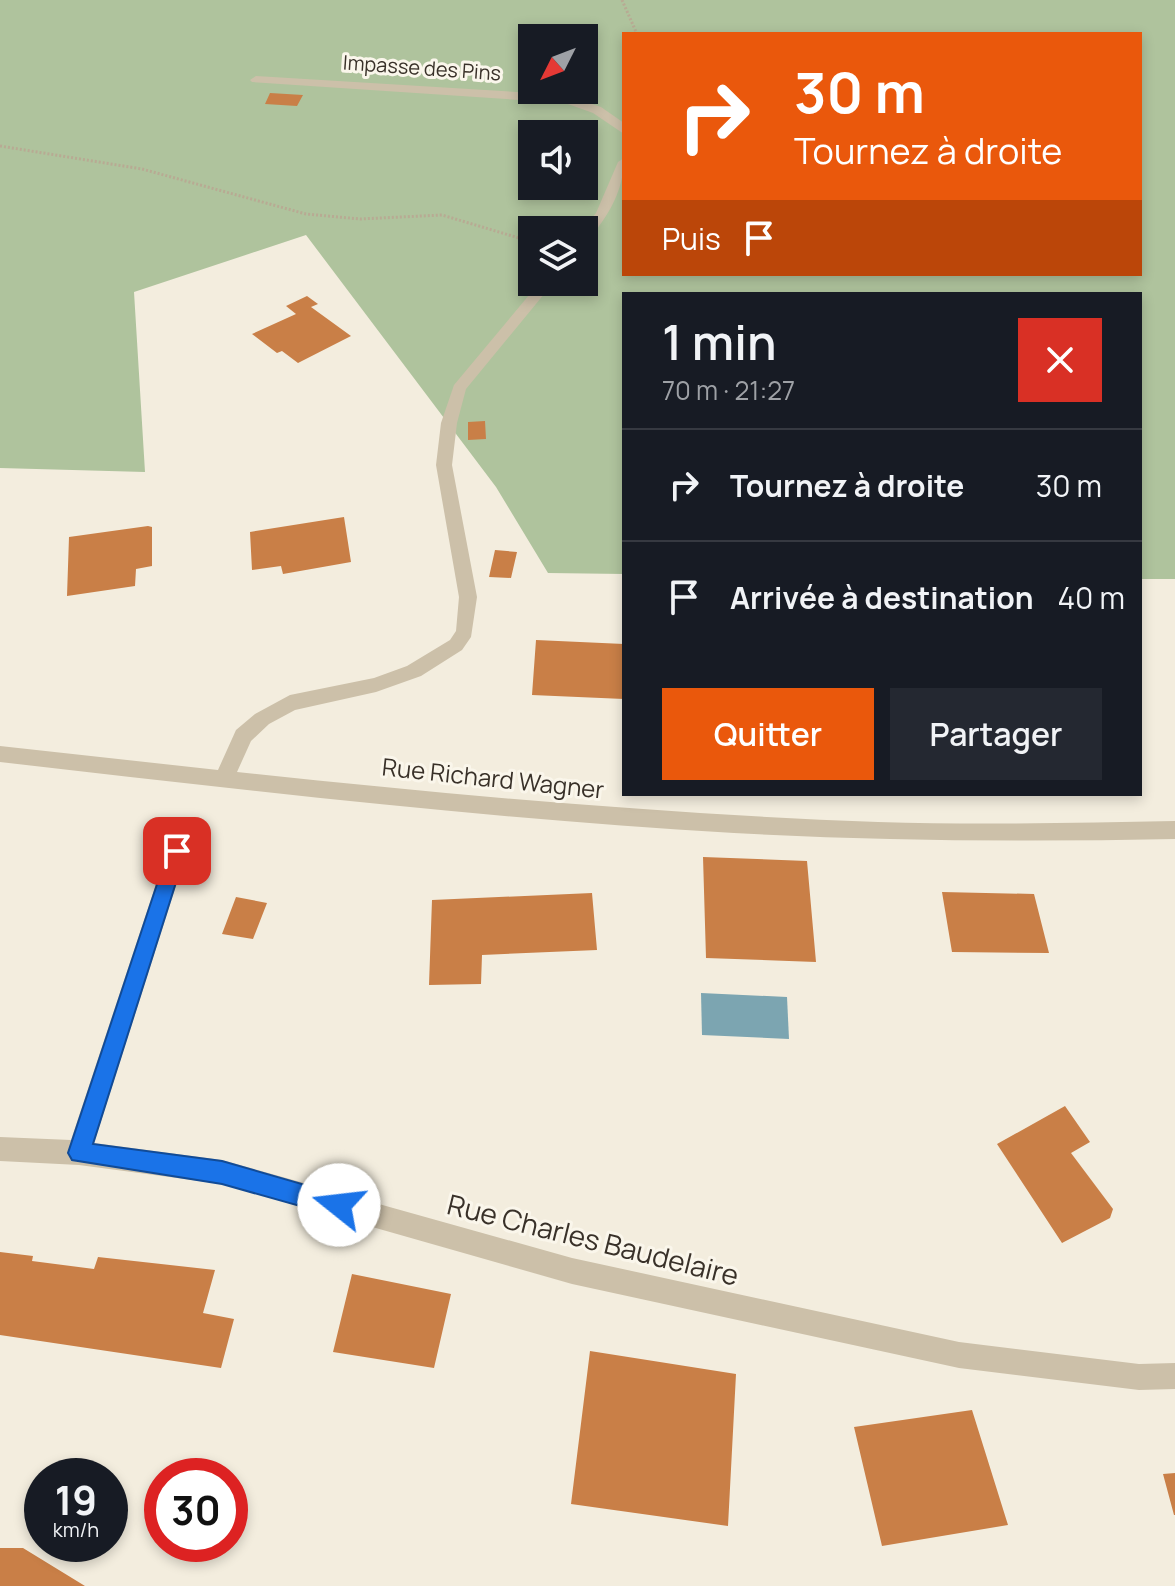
<!DOCTYPE html>
<html lang="fr">
<head>
<meta charset="utf-8">
<style>
  body { margin:0; font-family:Manrope,sans-serif; background:#242831; color:#f1f3f6; height:100vh; display:flex; flex-direction:column; font-size:30px; white-space:nowrap }
  * { box-sizing:border-box; margin:0 }
  p { font-size:26px; color:#9ea1a6 }
  .icon { flex:none; width:44px; height:44px; fill:none; stroke:currentColor; stroke-width:2; stroke-linecap:round; stroke-linejoin:round }
  .map { position:relative; flex:1; overflow:hidden }
  .details { position:absolute; left:622px; top:292px; width:520px; height:504px; display:flex; flex-direction:column; background:#171b24; border-radius:0px; box-shadow:0 4px 12px #0003 }
  .details>* { flex:none }
  .hud { position:absolute; left:622px; top:32px; width:520px; height:244px; border-radius:0px; box-shadow:0 4px 12px #0003; background:#ea580c; color:#fff; overflow:hidden }
  .needle { width:52px; rotate:228deg }
  .tools { position:absolute; left:518px; top:24px; display:grid; gap:16px }
  .tools a { display:grid; place-items:center; width:80px; height:80px; border-radius:0px; background:#171b24; box-shadow:0 4px 12px #0003; font-size:40px }
  .speed { position:absolute; left:24px; top:1458px; display:flex; gap:16px; font-size:40px; font-weight:700; text-align:center }
  .speed>* { display:grid; place-content:center; width:104px; height:104px; border-radius:50%; background:#171b24; box-shadow:0 4px 12px #0003; line-height:1 }
  .speed small { font-size:20px; font-weight:400 }
  .speed .limit { border:12px solid #d22; background:#fff; color:#111 }
  .pin { position:absolute; display:grid; place-items:center; width:68px; height:68px; color:#fff; margin:-34px; border-radius:16px; box-shadow:0 4px 12px #0006 }
  .me { position:absolute; width:88px; margin:-44px; rotate:286deg; stroke-linejoin:round; filter:drop-shadow(0 0 6px #0008) }
  .turn { display:flex; align-items:center; gap:28px; height:168px; padding:0 40px; font-size:36px }
  .turn .icon { width:104px; height:104px; stroke-width:2.5 }
  .turn b { display:block; font-size:56px; line-height:68px }
  .then { display:flex; align-items:center; height:76px; padding:0 40px; background:#0003; gap:16px; font-size:30px }
  .round { display:grid; place-items:center; flex:none; width:84px; height:84px; border-radius:0px; background:#242831 }
  .overview { display:flex; align-items:center; justify-content:space-between; height:136px; padding:0 40px }
  h1 { font-size:48px; font-weight:600; line-height:60px }
  .cta { display:flex; gap:16px; margin-top:auto; padding:16px 40px }
  .cta a { flex:1; height:92px; border-radius:0px; background:#ea580c; color:#fff; font-size:32px; font-weight:600; line-height:92px; text-align:center }
  .cta a+a { background:#242831; color:#f1f3f6 }
  ul { padding:0; list-style:none }
  li { display:flex; align-items:center; gap:24px; height:112px; padding:0 40px; border-top:2px solid #363941 }
  li div { flex:1 }
  li b { display:block; font-size:30px }
  li em { font-style:normal }
  .map>svg:first-child { display:block }
</style>
</head>
<body>
<div class="map">
<svg width="1175" height="1586" viewBox="0 0 1175 1586">
  <rect width="100%" height="100%" fill="#f3edde"/>
  <!-- green -->
  <path fill="#afc39d" fill-rule="evenodd" d="M 0,0 L 1175,0 L 1175,579 L 1140,579 L 1140,294 L 624,294 L 624,574 L 548,573 L 496,487 L 306,235 L 134,292 L 145,472 L 0,468 ZM 624,34 L 1140,34 L 1140,274 L 624,274 ZM 532,38 L 584,38 L 584,90 L 532,90 ZM 532,134 L 584,134 L 584,186 L 532,186 ZM 532,230 L 584,230 L 584,282 L 532,282 Z"/>
  <!-- water -->
  <path fill="#7ca5b1" d="M 701,993 L 787,997 L 789,1039 L 702,1035 Z"/>
  <!-- building -->
  <path fill="#c97f47" d="M 270,93 L 303,95 L 297,106 L 265,104 Z
    M 307,296 L 318,304 L 311,307 L 351,336 L 298,363 L 282,351 L 277,353 L 252,334 L 296,314 L 286,306 Z
    M 485,421 L 486,439 L 468,440 L 468,422 Z
    M 344,517 L 351,562 L 283,574 L 281,566 L 252,570 L 250,532 Z
    M 148,526 L 152,527 L 152,566 L 136,569 L 135,586 L 67,596 L 69,537 Z
    M 495,550 L 517,552 L 511,578 L 489,577 Z
    M 536,640 L 624,644 L 624,699 L 532,695 Z
    M 703,857 L 807,861 L 816,962 L 706,958 Z
    M 942,892 L 1034,894 L 1049,953 L 952,952 Z
    M 592,893 L 597,950 L 482,955 L 481,984 L 429,985 L 432,900 Z
    M 236,897 L 267,903 L 253,939 L 222,934 Z
    M 1065,1106 L 1090,1142 L 1071,1153 L 1113,1209 L 1110,1218 L 1062,1243 L 997,1144 Z
    M 0,1252 L 33,1256 L 32,1261 L 94,1269 L 98,1257 L 215,1270 L 203,1313 L 234,1319 L 221,1368 L 0,1335 Z
    M 352,1274 L 451,1294 L 434,1368 L 333,1352 Z
    M 590,1351 L 736,1374 L 728,1526 L 571,1504 Z
    M 972,1410 L 1008,1525 L 882,1546 L 854,1427 Z
    M 1175,1473 L 1175,1515 L 1174,1515 L 1163,1474 Z
    M 0,1548 L 23,1548 L 85,1586 L 0,1586 Z"/>
  <g fill="none" stroke-linecap="round" stroke-linejoin="round">
    <!-- path -->
    <path stroke="#b8aa93" stroke-width="3" stroke-dasharray="2 2" stroke-linecap="butt" d="M 622,0 L 637,34
      M 0,146 L 142,169 L 306,214 L 360,219 L 442,215 L 519,238 L 532,247"/>
    <!-- street -->
    <path fill="#ccc0a9" fill-rule="evenodd" d="M 256,76 L 565,95 L 601,107 L 624,123 L 624,134 L 593,113 L 565,103 L 252,82 L 250,80 Z
      M 624,158 C 624,190 609,215 589,239 L 584,240 L 582,230 L 596,213 L 618,162 Z
      M 540,282 L 554,282 L 466,389 L 457,423 L 452,465 L 477,597 L 471,637 L 462,650 L 421,676 L 376,692 L 295,710 L 269,724 L 251,741 L 237,772 C 450,795 664,814 878,822 C 977,825 1076,823 1175,821 L 1175,839 C 1028,842 881,841 734,833 C 489,819 244,790 0,762 L 0,746 L 218,770 L 236,730 L 255,714 L 290,695 L 374,678 L 407,666 L 450,640 L 456,631 L 459,597 L 436,465 L 441,423 L 454,385 Z
      M 177,842 L 184,845 L 187,851 L 94,1143 L 222,1160 L 572,1258 L 959,1342 L 1139,1364 L 1175,1363 L 1175,1389 L 1139,1390 L 959,1368 L 572,1284 L 222,1184 L 79,1165 L 0,1161 L 0,1137 L 71,1140 L 167,851 L 170,845 Z"/>
  </g>
  <!-- route -->
  <path fill="#1a73e8" stroke="#114b97" stroke-width="2" d="M 177,843 L 184,845 L 186,851 L 93,1144 L 222,1161 L 347,1197 L 350,1205 L 347,1213 L 339,1217 L 222,1184 L 72,1160 L 68,1153 L 168,851 L 170,845 Z"/>
  <g text-anchor="middle" stroke-width="6" stroke-linejoin="round" paint-order="stroke">
    <!-- far-street labels -->
    <g font-size="20" fill="#393129" stroke="#faf6eb">
      <text transform="translate(422 68) rotate(4)" y="7">Impasse des Pins</text>
    </g>
    <!-- street labels -->
    <g font-size="24" fill="#393129" stroke="#faf6eb">
      <text transform="translate(493 779) rotate(6)" y="8">Rue Richard Wagner</text>
    </g>
    <!-- near-street labels -->
    <g font-size="28" fill="#393129" stroke="#faf6eb">
      <text transform="translate(593 1240) rotate(14)" y="10">Rue Charles Baudelaire</text>
    </g>
  </g>
</svg>
<div class="tools">
<a><svg class="needle" viewBox="-14 -14 28 28"><path d="M0-13l5 13h-10z" fill="#e53935"/><path d="M0 13l5-13h-10z" fill="#9ea1a6"/></svg></a>
<a><svg class="icon" aria-label="sound" viewBox="0 0 24 24"><path d="M4 9h4l5-4v14l-5-4H4zM17 9q2 3 0 6"/></svg></a>
<a><svg class="icon" aria-label="layers" viewBox="0 0 24 24"><path d="M12 4l9 5-9 5-9-5zM3 14l9 5 9-5"/></svg></a>
</div>
<div class="speed"><div>19<small>km/h</small></div><div class="limit">30</div></div>
<div class="pin" style="left:177px;top:851px;background:#d93025"><svg class="icon" aria-label="arrive" viewBox="0 0 24 24"><path d="M6 21V4h12l-3 4 3 4H6"/></svg></div>
<svg class="me" style="left:339px;top:1205px" viewBox="-20 -20 40 40"><circle r="19" fill="#fff"/><path d="M0-13L10 11 0 6-10 11z" fill="#1a73e8"/></svg>
<div class="hud">
<div class="turn"><svg class="icon" aria-label="right" viewBox="0 0 24 24"><path d="M7 20v-9h11M14 6l5 5-5 5"/></svg><div><b>30 m</b>Tournez à droite</div></div>
<div class="then">Puis<svg class="icon" aria-label="arrive" viewBox="0 0 24 24"><path d="M6 21V4h12l-3 4 3 4H6"/></svg></div>
</div>
<section class="details">
<div class="overview"><div><h1>1 min</h1><p>70 m · 21:27</p></div><a class="round" style="background:#d93025;color:#fff"><svg class="icon" aria-label="close" viewBox="0 0 24 24"><path d="M6 6l12 12M18 6L6 18"/></svg></a></div>
<ul>
<li><svg class="icon" aria-label="right" viewBox="0 0 24 24"><path d="M7 20v-9h11M14 6l5 5-5 5"/></svg><div><b>Tournez à droite</b></div><em>30 m</em></li>
<li><svg class="icon" aria-label="arrive" viewBox="0 0 24 24"><path d="M6 21V4h12l-3 4 3 4H6"/></svg><div><b>Arrivée à destination</b></div><em>40 m</em></li>
</ul>
<div class="cta"><a>Quitter</a><a>Partager</a></div>
</section>
</div>
</body>
</html>
